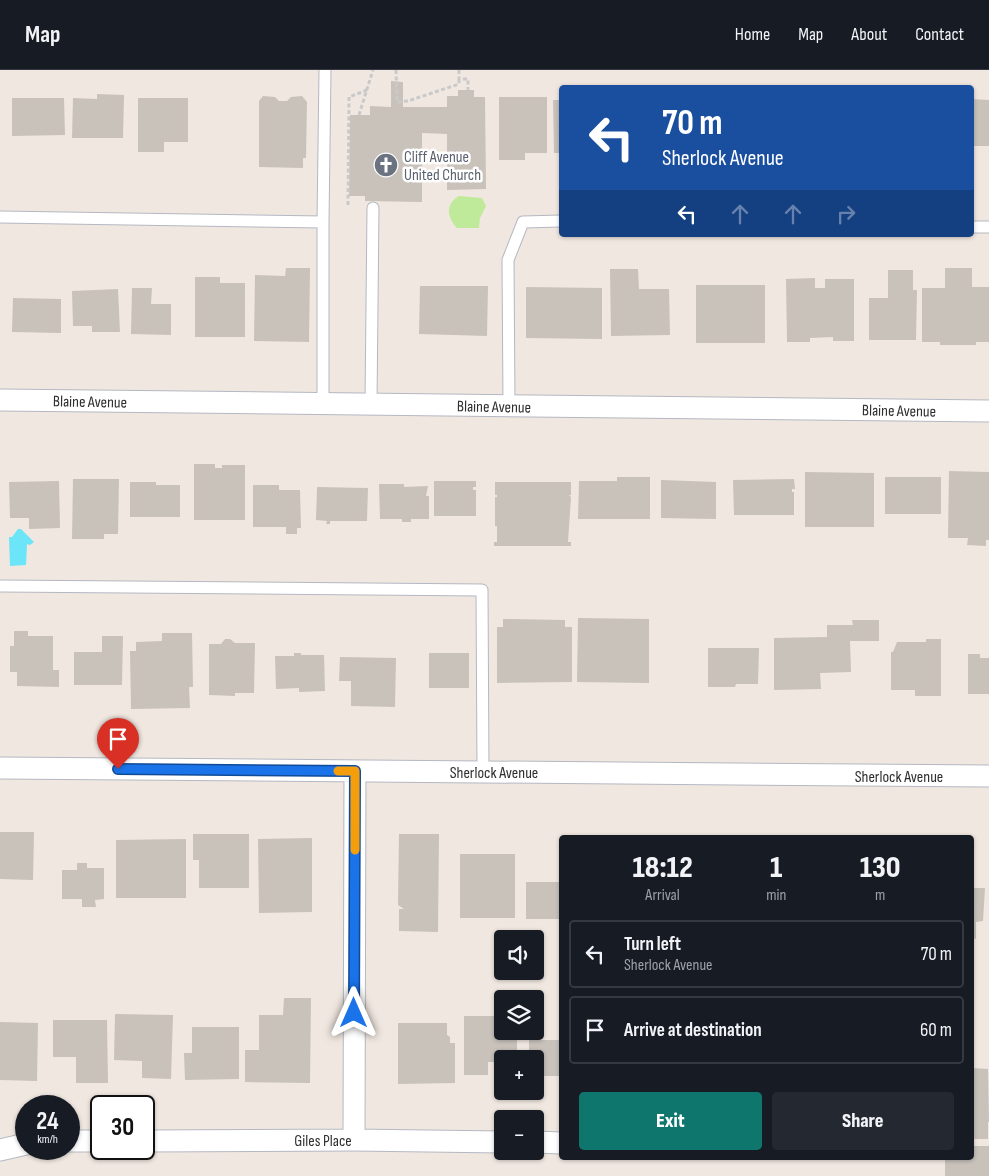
<!DOCTYPE html>
<html lang="en">
<head>
<meta charset="utf-8">
<style>
  body { margin:0; font-family:"Sofia Sans Condensed",sans-serif; background:#242831; color:#f1f3f6; height:100vh; display:flex; flex-direction:column; font-size:19px; white-space:nowrap }
  * { box-sizing:border-box; margin:0 }
  p { font-size:16px; color:#9ea1a6 }
  .icon { flex:none; width:28px; height:28px; fill:none; stroke:currentColor; stroke-width:2; stroke-linecap:round; stroke-linejoin:round }
  .map { position:relative; flex:1; overflow:hidden }
  .side { position:absolute; left:559px; top:765px; width:415px; height:325px; display:flex; flex-direction:column; background:#171b24; border-radius:5px; box-shadow:0 1px 4px #0004 }
  .side>* { flex:none }
  .guide { position:absolute; left:559px; top:15px; width:415px; height:152px; border-radius:5px; box-shadow:0 1px 4px #0004; background:#1a4fa0; color:#fff; overflow:hidden }
  .fabs { position:absolute; left:494px; top:860px; display:grid; gap:10px }
  .fabs a { display:grid; place-items:center; width:50px; height:50px; border-radius:5px; background:#171b24; box-shadow:0 1px 4px #0004; font-size:25px }
  .speed { position:absolute; left:15px; top:1025px; display:flex; gap:10px; font-size:25px; font-weight:700; text-align:center }
  .speed>* { display:grid; place-content:center; width:65px; height:65px; border-radius:50%; background:#171b24; box-shadow:0 1px 4px #0004; line-height:1 }
  .speed small { font-size:12px; font-weight:400 }
  .speed .limit { border:2px solid #111; border-radius:8px; background:#fff; color:#111 }
  .pin { position:absolute; display:grid; place-items:center; width:42px; height:42px; color:#fff; margin:-51px -21px; border-radius:50% 50% 50% 0; rotate:-45deg; box-shadow:0 0 5px #0007 }
  .pin .icon { rotate:45deg }
  .me { position:absolute; width:55px; margin:-28px; rotate:0deg; stroke-linejoin:round; filter:drop-shadow(0 0 4px #0008) }
  .turn { display:flex; align-items:center; gap:18px; height:105px; padding:0 20px; font-size:22px }
  .turn .icon { width:65px; height:65px; stroke-width:2.5 }
  .turn b { display:block; font-size:35px; line-height:42px }
  .lanes { display:flex; align-items:center; height:48px; padding:0 20px; background:#0003; justify-content:center; gap:25px; direction:ltr }
  .lanes .off { opacity:.35 }
  .eta { display:flex; justify-content:space-evenly; align-items:center; height:85px; text-align:center }
  .eta b { font-size:30px; font-weight:800; line-height:35px }
  .primary-button { display:flex; gap:10px; margin-top:auto; padding:10px 20px }
  .primary-button a { flex:1; height:58px; border-radius:5px; background:#0f766e; color:#fff; font-size:20px; font-weight:800; line-height:58px; text-align:center }
  .primary-button a+a { background:#242831; color:#f1f3f6 }
  ul { padding:0; list-style:none }
  li { display:flex; align-items:center; gap:15px; height:68px; margin:0 10px 8px; padding:0 10px; border:2px solid #363941; border-radius:5px }
  li div { flex:1 }
  li b { display:block; font-size:19px }
  li em { font-style:normal }
  header { display:flex; align-items:center; gap:30px; box-sizing:border-box; height:70px; padding:0 25px; background:#171b24; border-bottom:1px solid #363941 }
  header strong { font-size:24px }
  nav { display:flex; gap:28px; margin-inline-start:auto; font-size:18px }
  .map>svg:first-child { display:block }
</style>
</head>
<body>
<header>
<strong>Map</strong>
<nav><a>Home</a><a>Map</a><a>About</a><a>Contact</a></nav>
</header>
<div class="map">
<svg width="989" height="1106" viewBox="0 0 989 1106">
  <rect width="100%" height="100%" fill="#f0e7e0"/>
  <!-- green -->
  <path fill="#bfea99" d="M 459,126 L 482,128 L 486,136 L 480,148 L 479,158 L 457,158 C 447,147 445,134 459,126 Z"/>
  <!-- water -->
  <path fill="#6de5f8" d="M 18,459 L 21,459 L 34,472 L 30,475 L 27,474 L 26,495 L 10,496 L 9,467 L 12,467 Z"/>
  <!-- building -->
  <path fill="#c8c2bb" d="M 391,11 L 403,12 L 403,37 L 447,37 L 447,26 L 458,26 L 458,20 L 474,20 L 474,27 L 485,27 L 486,119 L 447,120 L 447,64 L 422,63 L 422,132 L 365,131 L 365,126 L 349,126 L 350,45 L 370,45 L 370,36 L 391,37 Z
    M 97,24 L 124,25 L 123,68 L 72,68 L 73,28 L 97,29 Z
    M 263,26 L 275,27 L 279,31 L 287,31 L 291,27 L 302,26 L 307,32 L 306,88 L 303,88 L 303,98 L 259,97 L 259,31 Z
    M 499,27 L 547,27 L 547,83 L 525,83 L 525,90 L 499,90 Z
    M 12,28 L 64,28 L 65,65 L 12,66 Z
    M 138,28 L 188,28 L 188,72 L 164,72 L 164,82 L 138,82 Z
    M 971,29 L 989,30 L 989,76 L 971,76 Z
    M 553,30 L 561,30 L 561,83 L 554,83 Z
    M 286,198 L 310,198 L 309,272 L 254,271 L 255,205 L 285,206 Z
    M 945,198 L 972,198 L 972,217 L 989,217 L 989,272 L 976,272 L 976,275 L 940,275 L 940,272 L 922,272 L 922,218 L 945,218 Z
    M 610,199 L 638,199 L 639,219 L 669,219 L 670,265 L 611,266 Z
    M 888,200 L 913,200 L 913,220 L 917,220 L 916,270 L 869,270 L 869,228 L 888,228 Z
    M 195,207 L 220,207 L 220,213 L 245,213 L 245,267 L 195,267 Z
    M 815,208 L 815,218 L 825,218 L 825,209 L 854,209 L 854,271 L 833,271 L 833,267 L 810,268 L 810,272 L 787,272 L 786,209 Z
    M 696,215 L 765,215 L 765,273 L 696,273 Z
    M 420,216 L 488,216 L 487,266 L 419,264 Z
    M 526,217 L 602,218 L 602,269 L 526,268 Z
    M 132,218 L 152,218 L 151,234 L 171,234 L 171,265 L 131,264 Z
    M 118,219 L 120,262 L 92,262 L 92,256 L 73,256 L 72,221 Z
    M 13,228 L 61,229 L 61,263 L 12,262 Z
    M 194,394 L 215,394 L 215,398 L 222,398 L 222,395 L 245,395 L 245,450 L 194,450 Z
    M 949,401 L 989,402 L 989,470 L 986,470 L 986,476 L 967,475 L 968,468 L 948,468 Z
    M 805,402 L 874,403 L 874,457 L 805,457 Z
    M 617,407 L 650,407 L 650,449 L 578,449 L 579,411 L 617,411 Z
    M 885,407 L 941,407 L 941,444 L 885,444 Z
    M 73,409 L 119,409 L 118,464 L 104,464 L 104,469 L 72,469 Z
    M 794,409 L 795,419 L 792,419 L 792,422 L 794,422 L 794,445 L 734,445 L 733,410 Z
    M 661,410 L 716,412 L 716,449 L 661,448 Z
    M 59,411 L 60,458 L 29,459 L 29,448 L 10,448 L 9,412 Z
    M 434,411 L 476,411 L 476,417 L 473,417 L 473,420 L 476,420 L 476,446 L 434,446 Z
    M 130,412 L 156,412 L 156,415 L 180,415 L 180,447 L 130,447 Z
    M 495,412 L 571,412 L 571,425 L 569,425 L 571,427 L 568,472 L 571,472 L 571,476 L 494,476 L 494,472 L 497,472 L 497,456 L 495,456 L 495,427 L 497,427 L 497,425 L 495,425 Z
    M 379,414 L 404,414 L 404,417 L 428,416 L 426,426 L 429,426 L 429,449 L 411,449 L 411,452 L 402,452 L 402,449 L 380,449 Z
    M 253,415 L 279,415 L 279,420 L 300,420 L 301,458 L 297,458 L 297,464 L 286,464 L 286,457 L 253,457 Z
    M 317,417 L 368,418 L 367,451 L 330,451 L 330,454 L 326,454 L 327,451 L 316,450 Z
    M 578,548 L 649,549 L 649,613 L 577,612 Z
    M 503,549 L 565,550 L 565,557 L 572,557 L 572,612 L 497,613 L 497,557 L 503,557 Z
    M 852,550 L 879,550 L 879,571 L 850,571 L 851,602 L 820,603 L 821,619 L 774,620 L 774,568 L 827,567 L 827,555 L 853,555 Z
    M 14,561 L 28,561 L 28,566 L 53,566 L 53,600 L 59,600 L 59,617 L 17,616 L 17,602 L 10,602 L 10,576 L 14,576 Z
    M 162,563 L 192,563 L 193,617 L 189,617 L 190,638 L 131,639 L 130,581 L 136,581 L 136,572 L 162,571 Z
    M 102,566 L 123,566 L 122,615 L 74,615 L 74,582 L 102,582 Z
    M 225,569 L 230,569 L 235,573 L 255,573 L 254,623 L 235,623 L 235,626 L 209,625 L 209,574 L 221,574 Z
    M 926,569 L 941,569 L 941,626 L 915,626 L 915,620 L 891,620 L 891,582 L 893,582 L 897,572 L 926,572 Z
    M 708,578 L 759,578 L 758,614 L 736,614 L 735,617 L 708,617 Z
    M 294,583 L 301,583 L 301,585 L 324,585 L 325,621 L 299,622 L 299,618 L 276,619 L 275,586 L 294,586 Z
    M 429,583 L 469,583 L 469,618 L 429,618 Z
    M 968,584 L 980,584 L 980,588 L 989,588 L 989,624 L 968,624 Z
    M 340,587 L 396,588 L 395,637 L 351,636 L 351,611 L 339,611 Z
    M 0,762 L 34,762 L 33,810 L 0,809 Z
    M 193,764 L 249,764 L 249,818 L 199,818 L 199,790 L 193,790 Z
    M 399,764 L 439,764 L 438,862 L 399,861 L 399,839 L 404,839 L 398,835 Z
    M 312,768 L 312,842 L 259,843 L 258,769 Z
    M 186,769 L 186,828 L 116,828 L 116,770 Z
    M 460,784 L 515,784 L 515,848 L 460,848 Z
    M 77,793 L 87,793 L 87,798 L 104,798 L 104,829 L 95,830 L 96,837 L 82,837 L 82,829 L 62,829 L 62,800 L 77,800 Z
    M 526,812 L 561,812 L 561,849 L 526,849 Z
    M 971,818 L 985,818 L 983,851 L 976,852 L 976,869 L 971,868 Z
    M 284,928 L 311,928 L 310,1013 L 245,1012 L 245,980 L 259,980 L 259,945 L 283,945 Z
    M 115,944 L 173,945 L 171,1009 L 142,1008 L 142,991 L 114,990 Z
    M 464,946 L 502,946 L 502,961 L 517,961 L 517,989 L 502,989 L 502,1004 L 498,1004 L 498,992 L 488,992 L 488,1005 L 464,1005 Z
    M 53,950 L 107,950 L 108,1013 L 76,1013 L 76,987 L 53,987 Z
    M 0,952 L 38,953 L 37,1011 L 0,1010 Z
    M 398,953 L 447,953 L 447,965 L 450,967 L 450,973 L 455,973 L 455,1013 L 398,1014 Z
    M 192,957 L 239,957 L 239,1009 L 185,1010 L 184,983 L 192,983 Z
    M 529,970 L 561,970 L 561,1006 L 535,1006 L 535,989 L 529,989 Z
    M 971,998 L 988,999 L 989,1052 L 988,1052 L 988,1069 L 971,1069 Z
    M 971,1076 L 989,1076 L 989,1106 L 945,1106 L 945,1088 L 971,1088 Z"/>
  <g fill="none" stroke-linecap="round" stroke-linejoin="round">
    <!-- lane casing -->
    <g stroke="#b4b8c2" stroke-width="13">
      <path id="lane" d="M 0,147 L 323,152 L 325,0
        M 323,152 L 323,334
        M 971,157 L 989,157
        M 371,334 L 373,138
        M 509,336 L 508,190 L 523,152 L 561,151
        M 0,516 L 482,520 L 483,702"/>
    </g>
    <!-- street casing -->
    <g stroke="#b4b8c2" stroke-width="23">
      <path id="street" d="M 0,330 L 989,341
        M 0,698 L 989,706
        M 354,1070 L 355,701
        M 69,1071 L 101,1071
        M 144,1071 L 354,1070 L 502,1072
        M 535,1072 L 561,1073
        M 0,1080 L 26,1074"/>
    </g>
    <!-- path -->
    <path stroke="#c9c9c9" stroke-width="3" stroke-dasharray="4 2.5" stroke-linecap="butt" d="M 396,0 L 397,32 L 408,31 L 459,14 L 459,9
      M 459,0 L 459,9 L 468,9 L 468,20
      M 359,45 L 373,0
      M 348,135 L 349,27 L 367,20"/>
    <!-- lane -->
    <use href="#lane" stroke="#fff" stroke-width="11"/>
    <!-- street -->
    <use href="#street" stroke="#fff" stroke-width="21"/>
  </g>
  <g fill="none" stroke-linecap="round" stroke-linejoin="round">
    <!-- route casing -->
    <g stroke="#114b97" stroke-width="12">
      <path id="route" d="M 118,699 L 355,701 L 354,943"/>
    </g>
    <!-- route -->
    <use href="#route" stroke="#1a73e8" stroke-width="9"/>
    <!-- slow -->
    <path stroke="#f59e0b" stroke-width="9" d="M 338,701 L 355,701 L 355,780"/>
  </g>
  <!-- icons -->
  <defs>
    <g id="church-disc" transform="scale(1.25)"><circle r="9.5" fill="#6b7280" stroke="#fff"/><path d="M-1.2-6h2.4v3.5h3.3v2.4h-3.3V6h-2.4V-.1h-3.3v-2.4h3.3Z" fill="#fff"/></g>
  </defs>
  <g fill-rule="evenodd">
    <use href="#church-disc" x="386" y="95"/>
  </g>
  <g text-anchor="middle" stroke-width="5" stroke-linejoin="round" paint-order="stroke">
    <!-- worship labels -->
    <g font-size="16" fill="#5b616d" stroke="#fff" text-anchor="start">
      <text x="404" y="92">Cliff Avenue<tspan x="404" dy="18">United Church</tspan></text>
    </g>
    <!-- street labels -->
    <g font-size="16" fill="#2e2e2e" stroke="#fff">
      <text transform="translate(90 331) rotate(1)" y="6">Blaine Avenue</text>
      <text transform="translate(494 336) rotate(1)" y="6">Blaine Avenue</text>
      <text transform="translate(899 340) rotate(1)" y="6">Blaine Avenue</text>
      <text x="494" y="708">Sherlock Avenue</text>
      <text x="899" y="712">Sherlock Avenue</text>
      <text x="323" y="1076">Giles Place</text>
    </g>
  </g>
</svg>
<div class="fabs">
<a><svg class="icon" aria-label="sound" viewBox="0 0 24 24"><path d="M4 9h4l5-4v14l-5-4H4zM17 9q2 3 0 6"/></svg></a>
<a><svg class="icon" aria-label="layers" viewBox="0 0 24 24"><path d="M12 4l9 5-9 5-9-5zM3 14l9 5 9-5"/></svg></a>
<a>+</a>
<a>−</a>
</div>
<div class="speed"><div>24<small>km/h</small></div><div class="limit">30</div></div>
<div class="pin" style="left:118px;top:699px;background:#d93025"><svg class="icon" aria-label="arrive" viewBox="0 0 24 24"><path d="M6 21V4h12l-3 4 3 4H6"/></svg></div>
<svg class="me" style="left:354px;top:943px" viewBox="-20 -20 40 40"><path d="M0-17L14 15 0 8-14 15z" fill="#1a73e8" stroke="#fff" stroke-width="4"/></svg>
<div class="guide">
<div class="turn"><svg class="icon" aria-label="left" viewBox="0 0 24 24"><path d="M17 20v-9H6M10 6l-5 5 5 5"/></svg><div><b>70 m</b>Sherlock Avenue</div></div>
<div class="lanes"><svg class="icon" aria-label="left" viewBox="0 0 24 24"><path d="M17 20v-9H6M10 6l-5 5 5 5"/></svg><svg class="icon off" aria-label="ahead" viewBox="0 0 24 24"><path d="M12 20V5M6 11l6-6 6 6"/></svg><svg class="icon off" aria-label="ahead" viewBox="0 0 24 24"><path d="M12 20V5M6 11l6-6 6 6"/></svg><svg class="icon off" aria-label="right" viewBox="0 0 24 24"><path d="M7 20v-9h11M14 6l5 5-5 5"/></svg></div>
</div>
<section class="side">
<div class="eta">
<div><b>18:12</b><p>Arrival</p></div>
<div><b>1</b><p>min</p></div>
<div><b>130</b><p>m</p></div>
</div>
<ul>
<li><svg class="icon" aria-label="left" viewBox="0 0 24 24"><path d="M17 20v-9H6M10 6l-5 5 5 5"/></svg><div><b>Turn left</b><p>Sherlock Avenue</p></div><em>70 m</em></li>
<li><svg class="icon" aria-label="arrive" viewBox="0 0 24 24"><path d="M6 21V4h12l-3 4 3 4H6"/></svg><div><b>Arrive at destination</b></div><em>60 m</em></li>
</ul>
<div class="primary-button"><a>Exit</a><a>Share</a></div>
</section>
</div>
</body>
</html>
